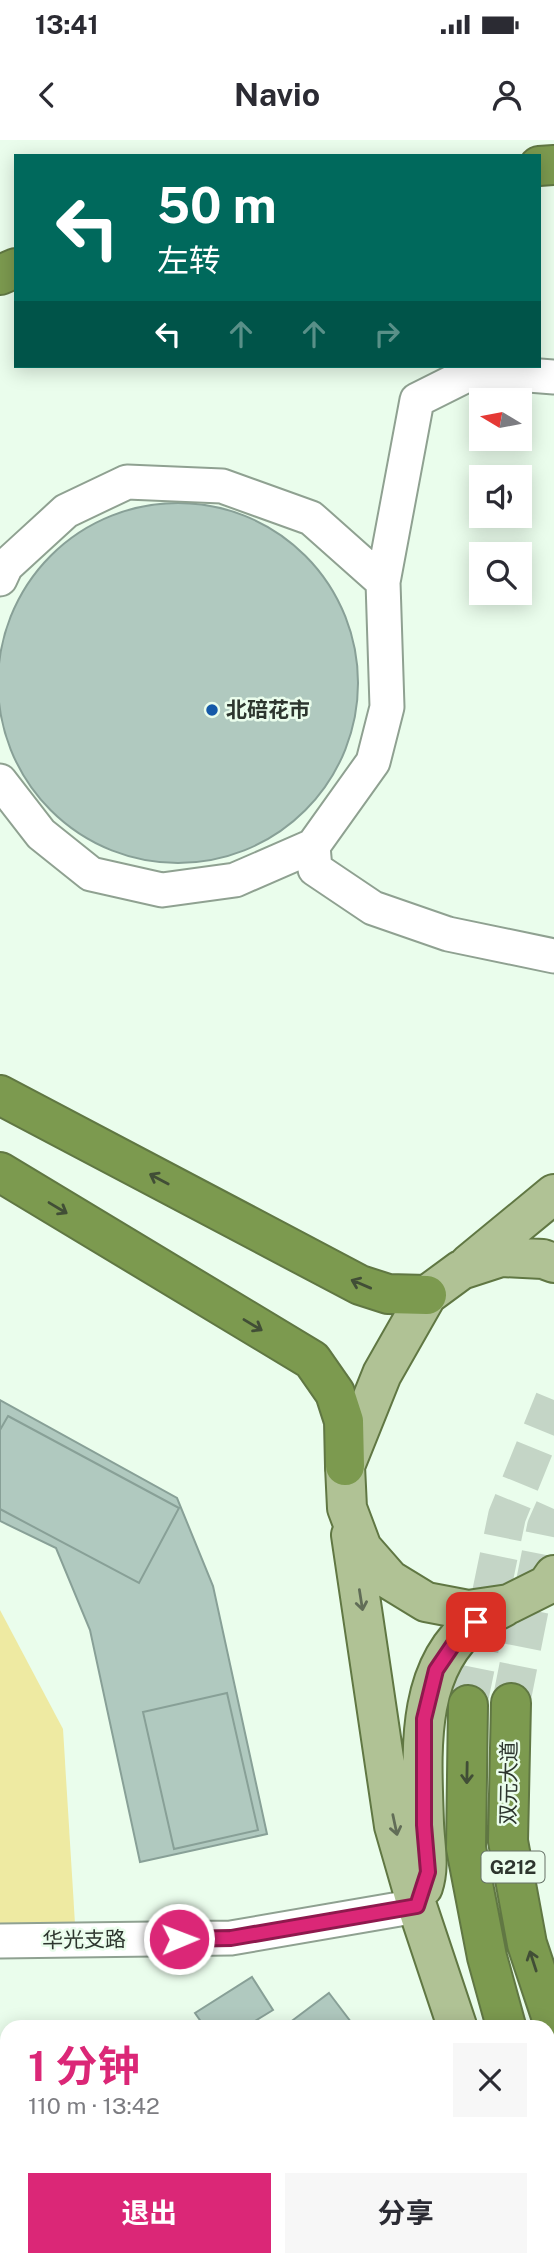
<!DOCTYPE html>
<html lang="zh">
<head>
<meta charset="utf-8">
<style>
  body { margin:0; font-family:"Public Sans","Noto Sans SC",sans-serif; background:#f7f7f7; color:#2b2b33; height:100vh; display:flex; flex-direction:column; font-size:26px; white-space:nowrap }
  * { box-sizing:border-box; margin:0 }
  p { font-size:23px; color:#7c7c81 }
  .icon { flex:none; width:38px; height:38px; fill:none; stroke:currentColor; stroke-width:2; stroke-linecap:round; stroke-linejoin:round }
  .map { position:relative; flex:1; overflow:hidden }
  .sheet { position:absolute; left:0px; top:1880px; width:555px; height:247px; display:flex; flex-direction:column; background:#fff; border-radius:21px 21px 0 0; box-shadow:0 4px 18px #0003 }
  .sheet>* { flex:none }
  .hud { position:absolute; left:14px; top:14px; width:527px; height:214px; border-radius:0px; box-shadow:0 4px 18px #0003; background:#00695c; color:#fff; overflow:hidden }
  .needle { width:46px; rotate:280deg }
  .fabs { position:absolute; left:469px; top:248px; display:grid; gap:14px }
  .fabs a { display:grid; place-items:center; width:63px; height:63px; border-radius:0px; background:#fff; box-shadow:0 4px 18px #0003; font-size:35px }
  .pin { position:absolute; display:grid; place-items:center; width:60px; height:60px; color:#fff; margin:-30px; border-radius:14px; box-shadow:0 4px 10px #0006 }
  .me { position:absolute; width:77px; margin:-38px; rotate:89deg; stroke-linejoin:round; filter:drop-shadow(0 0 5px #0008) }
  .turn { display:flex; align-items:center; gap:24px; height:147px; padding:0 28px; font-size:32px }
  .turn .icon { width:91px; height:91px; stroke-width:2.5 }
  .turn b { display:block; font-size:49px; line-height:60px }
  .lanes { display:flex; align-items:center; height:66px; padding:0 28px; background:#0003; justify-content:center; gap:35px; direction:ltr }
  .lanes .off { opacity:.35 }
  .round { display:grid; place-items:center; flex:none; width:74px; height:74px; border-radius:0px; background:#f7f7f7 }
  .overview { display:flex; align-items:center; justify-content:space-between; height:119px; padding:0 28px }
  h1 { font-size:42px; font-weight:700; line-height:52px; color:#db2777 }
  .action { display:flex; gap:14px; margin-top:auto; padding:14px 28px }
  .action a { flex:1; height:80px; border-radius:0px; background:#db2777; color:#fff; font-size:28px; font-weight:700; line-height:80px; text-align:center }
  .action a+a { background:#f7f7f7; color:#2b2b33 }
  .status { display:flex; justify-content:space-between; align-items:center; height:49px; padding:0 35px; background:#fff; direction:ltr }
  .status svg { height:19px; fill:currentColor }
  header { display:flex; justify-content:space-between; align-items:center; height:91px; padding:0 28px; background:#fff; font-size:32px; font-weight:700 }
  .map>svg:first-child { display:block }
</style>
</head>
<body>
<div class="status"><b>13:41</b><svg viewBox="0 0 49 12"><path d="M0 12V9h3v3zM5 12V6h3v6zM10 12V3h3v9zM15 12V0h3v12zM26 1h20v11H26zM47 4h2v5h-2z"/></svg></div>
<header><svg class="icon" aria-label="back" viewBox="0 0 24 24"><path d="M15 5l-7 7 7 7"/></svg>Navio<svg class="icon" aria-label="person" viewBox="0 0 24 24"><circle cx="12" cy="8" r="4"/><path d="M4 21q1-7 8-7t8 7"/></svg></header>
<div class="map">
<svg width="554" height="2125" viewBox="0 0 554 2125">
  <rect width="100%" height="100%" fill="#eafdec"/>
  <!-- green -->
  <path fill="#eeeaa2" d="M 0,1470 L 63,1589 L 76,1800 L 0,1801 Z"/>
  <!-- building -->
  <path fill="#b0c9bf" stroke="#88a097" stroke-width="2" d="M-2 543a180 180 0 1 1 360 0a180 180 0 1 1-360 0Z
    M 0,1260 L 177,1358 L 213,1446 L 267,1694 L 140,1722 L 90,1490 L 56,1408 L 0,1381 Z
    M 8,1276 L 179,1368 L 139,1443 L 0,1369 L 0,1290 Z
    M 227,1553 L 258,1690 L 174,1709 L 143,1572 Z
    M 252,1837 L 273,1870 L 247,1886 L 204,1886 L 195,1873 Z
    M 329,1853 L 354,1886 L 292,1886 L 289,1883 Z"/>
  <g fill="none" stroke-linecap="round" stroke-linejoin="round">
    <!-- highway-tunnel -->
    <path stroke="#c4d5c6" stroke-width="38" stroke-dasharray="38 19" stroke-linecap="butt" d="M 511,1563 L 546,1387 L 554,1369
      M 468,1565 L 507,1376 L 554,1260"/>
    <!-- minor casing -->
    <g stroke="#8fa191" stroke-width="37">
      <path id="minor" d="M 554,237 L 475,231 L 417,260 L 383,442 L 387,567 L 373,622 L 313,706 L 315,729 L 373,768 L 448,794 L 554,816
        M 0,439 L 6,426 L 66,371 L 127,342 L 222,346 L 311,378 L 383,442
        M 0,641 L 41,694 L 91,734 L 162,750 L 235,740 L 313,706
        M 0,1801 L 231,1798 L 417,1766"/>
    </g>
    <!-- major casing -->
    <g stroke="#607743" stroke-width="42">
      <path id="major" d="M 554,1123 L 543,1119 L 501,1117 L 461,1130 L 427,1155 L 382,1234 L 345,1326 L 347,1368 L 362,1408 L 390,1440 L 426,1462 L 468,1470 L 509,1464 L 547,1445 L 554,1435
        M 469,1124 L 554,1054
        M 351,1395 L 394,1686 L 417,1766 L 457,1886
        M 423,1747 C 430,1726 425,1706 424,1683 C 422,1615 414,1529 475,1482 C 484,1476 495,1472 504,1467
        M 548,2075 L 554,2085"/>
    </g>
    <!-- highway casing -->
    <g stroke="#607743" stroke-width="42">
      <path id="highway" d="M 539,26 L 554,25
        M 0,135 L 16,128
        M 0,955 L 360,1145 L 388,1154 L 427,1155
        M 0,1032 L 312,1220 L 335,1253 L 344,1281 L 345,1326
        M 511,1563 L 508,1701 L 527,1804 L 554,1885
        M 468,1565 L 466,1708 L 487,1817 L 506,1886
        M 548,1989 L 554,2003"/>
    </g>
    <!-- minor -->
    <use href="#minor" stroke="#fff" stroke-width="33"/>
    <!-- major -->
    <use href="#major" stroke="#b0c295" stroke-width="38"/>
    <!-- highway -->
    <use href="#highway" stroke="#7c9a4f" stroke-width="38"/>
  </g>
  <!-- one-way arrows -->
  <defs><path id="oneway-shaft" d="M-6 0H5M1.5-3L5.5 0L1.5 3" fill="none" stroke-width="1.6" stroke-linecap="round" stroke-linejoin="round" transform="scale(1.75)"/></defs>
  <g stroke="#414e36">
    <use href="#oneway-shaft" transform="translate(159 1039) rotate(-152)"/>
    <use href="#oneway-shaft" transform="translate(58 1068) rotate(31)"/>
    <use href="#oneway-shaft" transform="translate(361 1144) rotate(-157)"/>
    <use href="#oneway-shaft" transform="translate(253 1185) rotate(31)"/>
    <use href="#oneway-shaft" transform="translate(467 1633) rotate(91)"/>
    <use href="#oneway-shaft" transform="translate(533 1821) rotate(-108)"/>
  </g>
  <g stroke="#616d57">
    <use href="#oneway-shaft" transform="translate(361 1460) rotate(81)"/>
    <use href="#oneway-shaft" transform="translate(395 1685) rotate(78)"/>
  </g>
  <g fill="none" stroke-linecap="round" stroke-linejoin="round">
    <!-- route casing -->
    <g stroke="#8e194d" stroke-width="18">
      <path id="route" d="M 179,1799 L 231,1798 L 417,1766 L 428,1732 L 424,1685 L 424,1579 L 436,1530 L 455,1502 L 476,1482"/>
    </g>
    <!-- route -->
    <use href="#route" stroke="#db2777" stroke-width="12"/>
  </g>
  <!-- markers -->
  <circle fill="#1459a8" stroke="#eafdec" stroke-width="2.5" cx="212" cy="570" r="7"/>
  <g text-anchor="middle" stroke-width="5" stroke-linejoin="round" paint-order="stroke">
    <!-- shield labels -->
    <rect fill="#eafdec" stroke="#667167" stroke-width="2" x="481.5" y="1711.5" width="63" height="31" rx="5"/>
    <g font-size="19" font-weight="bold" fill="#2d352e">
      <text x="513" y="1734">G212</text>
    </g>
    <!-- poi labels -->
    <g font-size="21" font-weight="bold" fill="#2d352e" stroke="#eafdec" text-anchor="start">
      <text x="226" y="577">北碚花市</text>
    </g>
    <!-- street labels -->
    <g font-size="21" fill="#2d352e" stroke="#eafdec">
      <text transform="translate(509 1643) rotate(-89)" y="7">双元大道</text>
      <text transform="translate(84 1800) rotate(-1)" y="7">华光支路</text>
    </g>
  </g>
</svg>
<div class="fabs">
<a><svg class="needle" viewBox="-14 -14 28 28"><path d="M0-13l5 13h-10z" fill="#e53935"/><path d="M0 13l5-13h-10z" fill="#7c7c81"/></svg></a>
<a><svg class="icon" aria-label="sound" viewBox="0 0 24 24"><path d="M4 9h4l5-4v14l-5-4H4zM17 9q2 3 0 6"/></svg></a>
<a><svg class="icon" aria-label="search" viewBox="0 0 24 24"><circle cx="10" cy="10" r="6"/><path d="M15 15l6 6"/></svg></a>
</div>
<div class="pin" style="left:476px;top:1482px;background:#d93025"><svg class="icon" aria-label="arrive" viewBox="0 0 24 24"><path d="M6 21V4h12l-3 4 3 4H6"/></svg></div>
<svg class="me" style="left:179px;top:1799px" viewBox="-20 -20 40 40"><circle r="17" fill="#db2777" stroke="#fff" stroke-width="3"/><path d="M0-11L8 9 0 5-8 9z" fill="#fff"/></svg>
<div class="hud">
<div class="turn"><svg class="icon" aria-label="left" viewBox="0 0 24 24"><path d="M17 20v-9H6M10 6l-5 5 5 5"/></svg><div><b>50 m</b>左转</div></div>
<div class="lanes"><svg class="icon" aria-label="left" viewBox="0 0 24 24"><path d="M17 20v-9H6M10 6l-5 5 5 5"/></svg><svg class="icon off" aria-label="ahead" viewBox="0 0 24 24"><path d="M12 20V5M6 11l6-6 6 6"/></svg><svg class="icon off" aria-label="ahead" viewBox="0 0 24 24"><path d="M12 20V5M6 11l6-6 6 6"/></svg><svg class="icon off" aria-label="right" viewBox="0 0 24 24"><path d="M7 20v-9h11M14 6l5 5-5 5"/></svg></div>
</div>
<section class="sheet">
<div class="overview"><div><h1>1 分钟</h1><p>110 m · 13:42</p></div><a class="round"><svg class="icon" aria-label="close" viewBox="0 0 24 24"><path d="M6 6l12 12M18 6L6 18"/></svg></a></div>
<div class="action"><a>退出</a><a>分享</a></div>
</section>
</div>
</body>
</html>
